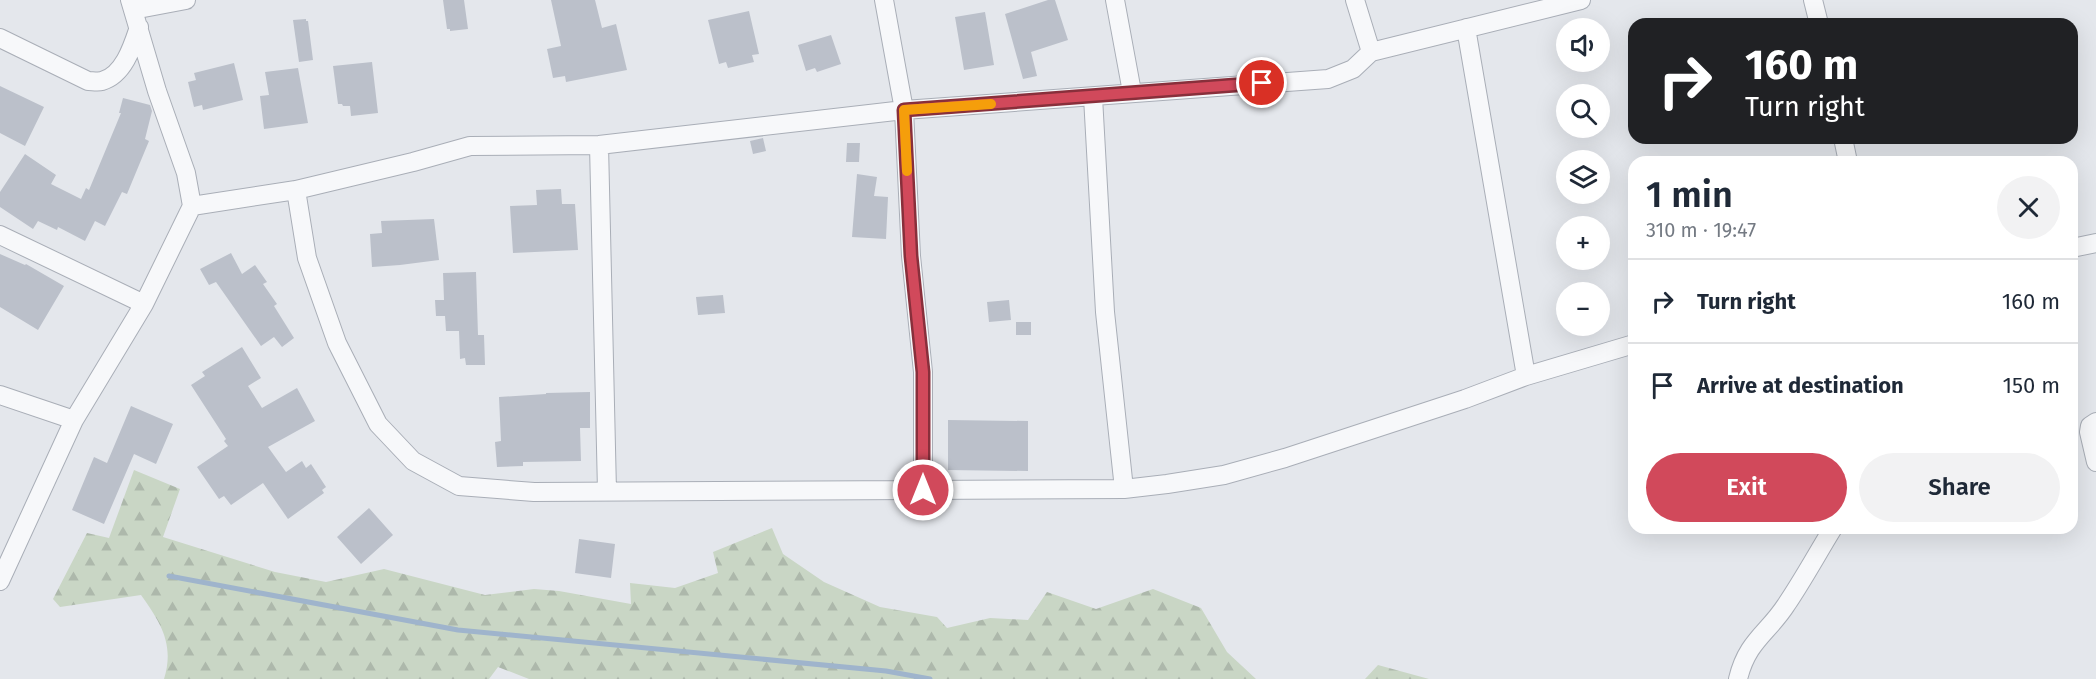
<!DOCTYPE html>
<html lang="en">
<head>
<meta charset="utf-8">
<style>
  body { margin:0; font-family:"Fira Sans",sans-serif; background:#f2f2f3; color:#1f2937; height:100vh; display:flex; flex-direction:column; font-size:22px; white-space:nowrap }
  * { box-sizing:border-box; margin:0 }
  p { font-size:20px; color:#747a83 }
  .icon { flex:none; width:33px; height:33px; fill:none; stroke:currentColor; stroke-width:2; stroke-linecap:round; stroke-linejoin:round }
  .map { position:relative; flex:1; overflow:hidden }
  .side { position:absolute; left:1628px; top:156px; width:450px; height:378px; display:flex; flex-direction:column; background:#fff; border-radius:18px; box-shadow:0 6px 24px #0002 }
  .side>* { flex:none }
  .guide { position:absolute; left:1628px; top:18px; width:450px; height:126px; border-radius:18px; box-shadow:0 6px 24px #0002; background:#202124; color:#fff; overflow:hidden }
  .buttons { position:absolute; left:1556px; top:18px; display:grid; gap:12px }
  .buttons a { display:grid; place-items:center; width:54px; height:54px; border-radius:50%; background:#fff; box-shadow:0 6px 24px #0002; font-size:30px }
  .pin { position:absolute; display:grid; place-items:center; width:51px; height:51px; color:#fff; margin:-26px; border:3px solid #fff; border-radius:50%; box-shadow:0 2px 6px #0007 }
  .me { position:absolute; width:66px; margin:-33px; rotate:0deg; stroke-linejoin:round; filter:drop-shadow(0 0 4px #0008) }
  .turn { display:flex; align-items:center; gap:21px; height:126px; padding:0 18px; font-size:27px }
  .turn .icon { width:78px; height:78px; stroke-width:2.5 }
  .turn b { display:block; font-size:42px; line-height:51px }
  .round { display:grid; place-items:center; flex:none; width:63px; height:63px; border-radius:32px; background:#f2f2f3 }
  .summary { display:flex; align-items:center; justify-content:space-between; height:102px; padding:0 18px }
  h1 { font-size:36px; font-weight:600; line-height:45px }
  .action { display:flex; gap:12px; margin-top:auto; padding:12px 18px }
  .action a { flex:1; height:69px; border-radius:36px; background:#d1495b; color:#fff; font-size:24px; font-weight:600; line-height:69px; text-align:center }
  .action a+a { background:#f2f2f3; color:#1f2937 }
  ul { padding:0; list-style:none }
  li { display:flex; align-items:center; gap:18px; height:84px; padding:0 18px; border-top:2px solid #e0e1e3 }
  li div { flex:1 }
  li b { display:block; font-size:22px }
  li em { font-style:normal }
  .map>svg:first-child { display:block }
</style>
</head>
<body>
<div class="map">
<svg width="2096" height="679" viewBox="0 0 2096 679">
  <defs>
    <pattern id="forest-firs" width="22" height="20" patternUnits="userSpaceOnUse" patternTransform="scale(1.5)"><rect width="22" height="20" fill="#c9d6c5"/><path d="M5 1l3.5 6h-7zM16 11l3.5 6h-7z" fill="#adb8ab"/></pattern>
  </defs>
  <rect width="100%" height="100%" fill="#e4e7ec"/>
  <!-- forest -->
  <path fill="url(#forest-firs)" d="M 134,470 L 180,489 L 163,537 L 275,572 L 326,582 L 384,569 L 485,595 L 534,589 L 559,591 L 631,604 L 630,583 L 675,588 L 718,573 L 713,552 L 772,528 L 783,554 L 824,582 L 880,607 L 937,617 L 947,628 L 990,618 L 1028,620 L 1047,592 L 1096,609 L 1153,589 L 1201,608 L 1227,652 L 1256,679 L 529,679 L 498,667 L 489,679 L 164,679 C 175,644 160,622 141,595 L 60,607 L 53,599 L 87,533 L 109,538 Z
    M 1378,665 L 1429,679 L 1365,679 Z"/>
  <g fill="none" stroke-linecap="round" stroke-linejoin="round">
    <!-- stream -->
    <path stroke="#9fb4cc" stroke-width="5" d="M 169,576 L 458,630 L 886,671 L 930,679"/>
  </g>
  <!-- building -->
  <path fill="#bbc0ca" d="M 443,0 L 464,0 L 468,29 L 450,31 L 450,29 L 447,29 Z
    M 551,0 L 595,0 L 602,28 L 616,24 L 627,70 L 566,82 L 565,76 L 553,78 L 547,49 L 561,46 Z
    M 1048,0 L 1055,0 L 1068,40 L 1031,52 L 1037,76 L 1023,79 L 1005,14 Z
    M 749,11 L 759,54 L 752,55 L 754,62 L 728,68 L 726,62 L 719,64 L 708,20 Z
    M 985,12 L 994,65 L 964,70 L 955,17 Z
    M 306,19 L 306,21 L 308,21 L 313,60 L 299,62 L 293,20 Z
    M 831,35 L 841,64 L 817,72 L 815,68 L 806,71 L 798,45 Z
    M 372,62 L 378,113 L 351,116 L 350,106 L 343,106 L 342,104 L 338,104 L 333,66 Z
    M 234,63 L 243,100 L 203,110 L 202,105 L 194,107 L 188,82 L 196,80 L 194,73 Z
    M 298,68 L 308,123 L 264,129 L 260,96 L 269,95 L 265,72 Z
    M 0,86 L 44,107 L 25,146 L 0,133 Z
    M 123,98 L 150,105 L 152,111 L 145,139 L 149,141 L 127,194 L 122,192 L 105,226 L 95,221 L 85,241 L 58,227 L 57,230 L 38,221 L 33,229 L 0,207 L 0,192 L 25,154 L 56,175 L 51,184 L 81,199 L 86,188 L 89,190 L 121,113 L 119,113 Z
    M 763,138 L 766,151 L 753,154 L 750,141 Z
    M 847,143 L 860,143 L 859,162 L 846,162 Z
    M 857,174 L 877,177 L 874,196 L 888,197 L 886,239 L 852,237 Z
    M 561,189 L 562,204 L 575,204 L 578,250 L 513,253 L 510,206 L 537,205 L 536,190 Z
    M 434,219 L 439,260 L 400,265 L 372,267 L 370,234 L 382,233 L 381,221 Z
    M 231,253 L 242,274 L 255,265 L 267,282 L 263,284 L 277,304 L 274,306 L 294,338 L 282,347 L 274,337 L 261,346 L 216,282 L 209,285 L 200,269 Z
    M 0,254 L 25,265 L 26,264 L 64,286 L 38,330 L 0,307 Z
    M 476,272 L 478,335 L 484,335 L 485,365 L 466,365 L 465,358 L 460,359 L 459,331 L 446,331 L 445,316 L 436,316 L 435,300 L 444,300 L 443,273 Z
    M 723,295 L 725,313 L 698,315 L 696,297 Z
    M 1009,300 L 1011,320 L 989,322 L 987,302 Z
    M 1016,322 L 1031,322 L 1031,335 L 1016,335 Z
    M 242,347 L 261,378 L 248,386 L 262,408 L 297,388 L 315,421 L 268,447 L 286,472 L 302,461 L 306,468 L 311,464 L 326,487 L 322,490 L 324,493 L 288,519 L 263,483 L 231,505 L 224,496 L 219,499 L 197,467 L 228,446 L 224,441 L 226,439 L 191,385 L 205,376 L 202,372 Z
    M 590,392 L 590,428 L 580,428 L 581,461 L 523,462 L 523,466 L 497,467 L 495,442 L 501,441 L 499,397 L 546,394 L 546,393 Z
    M 131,406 L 173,424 L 156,464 L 134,454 L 104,524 L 72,510 L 94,457 L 107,463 Z
    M 948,420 L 1028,421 L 1028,471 L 948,470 Z
    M 369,508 L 393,535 L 361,564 L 337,537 Z
    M 579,539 L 615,544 L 611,578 L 575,573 Z"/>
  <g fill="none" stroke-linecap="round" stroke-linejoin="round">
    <!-- minor casing -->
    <g stroke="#a9aeb7" stroke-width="20">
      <path id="minor" d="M 884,0 L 904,110 L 911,256 L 923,372 L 923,490
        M 1115,0 L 1132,92
        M 1355,0 L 1371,52
        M 1813,0 L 1819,24
        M 133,10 L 186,0
        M 1466,28 L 1526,376
        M 0,38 L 88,81 C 92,81 98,82 102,81 C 124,75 133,45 139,27
        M 1093,97 L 1105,312 L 1124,489
        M 1843,138 L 1848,162
        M 599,145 L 607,491
        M 296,190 L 307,258 L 337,343 L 378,424 L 413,461 L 459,486 L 534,492 L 1124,489 L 1167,484 L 1224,475 L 1285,458 L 1465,399 L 1526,376 L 1634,344
        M 192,206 L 296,190 L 413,162 L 470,146 L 599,145 L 904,110 L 1328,79 L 1353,69 L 1371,52 L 1581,0
        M 0,235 L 144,304
        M 2072,248 L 2096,243
        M 0,395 L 74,420
        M 2096,422 L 2090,426 L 2089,432 L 2096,462
        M 0,581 L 74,420 L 144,304 L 192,206 L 186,173 L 157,91 L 130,0
        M 1738,679 C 1747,641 1768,633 1786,605 C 1803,580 1817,554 1833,528"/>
    </g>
    <!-- minor -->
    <use href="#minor" stroke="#f7f8fa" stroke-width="18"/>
  </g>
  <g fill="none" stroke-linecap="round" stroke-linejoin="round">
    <!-- route casing -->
    <g stroke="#882f3b" stroke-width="15">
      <path id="route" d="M 923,490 L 923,372 L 911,256 L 904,110 L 1262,83"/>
    </g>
    <!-- route -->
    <use href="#route" stroke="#d1495b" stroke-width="10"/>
    <!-- slow -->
    <path stroke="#f59e0b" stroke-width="10" d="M 907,171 L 904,110 L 991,104"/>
  </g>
</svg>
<div class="buttons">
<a><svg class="icon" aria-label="sound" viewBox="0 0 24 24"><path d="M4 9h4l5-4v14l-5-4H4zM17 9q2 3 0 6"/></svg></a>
<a><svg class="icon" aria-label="search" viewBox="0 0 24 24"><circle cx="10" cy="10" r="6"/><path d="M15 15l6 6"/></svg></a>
<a><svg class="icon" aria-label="layers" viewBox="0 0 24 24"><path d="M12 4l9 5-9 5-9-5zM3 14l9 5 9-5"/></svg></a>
<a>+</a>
<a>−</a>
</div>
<div class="pin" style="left:1262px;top:83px;background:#d93025"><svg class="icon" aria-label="arrive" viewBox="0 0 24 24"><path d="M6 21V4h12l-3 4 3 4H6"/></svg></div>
<svg class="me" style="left:923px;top:490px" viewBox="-20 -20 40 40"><circle r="17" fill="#d1495b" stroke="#fff" stroke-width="3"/><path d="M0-11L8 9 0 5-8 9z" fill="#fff"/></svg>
<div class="guide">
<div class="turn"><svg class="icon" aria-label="right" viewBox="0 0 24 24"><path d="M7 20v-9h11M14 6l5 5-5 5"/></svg><div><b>160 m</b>Turn right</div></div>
</div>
<section class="side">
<div class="summary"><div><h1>1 min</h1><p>310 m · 19:47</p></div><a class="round"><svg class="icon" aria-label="close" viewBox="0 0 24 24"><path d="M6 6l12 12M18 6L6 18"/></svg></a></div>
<ul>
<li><svg class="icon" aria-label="right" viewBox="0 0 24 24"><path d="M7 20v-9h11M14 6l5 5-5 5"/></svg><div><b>Turn right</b></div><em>160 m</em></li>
<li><svg class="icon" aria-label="arrive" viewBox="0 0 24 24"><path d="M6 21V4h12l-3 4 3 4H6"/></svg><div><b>Arrive at destination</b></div><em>150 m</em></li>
</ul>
<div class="action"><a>Exit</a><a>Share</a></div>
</section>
</div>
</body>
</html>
